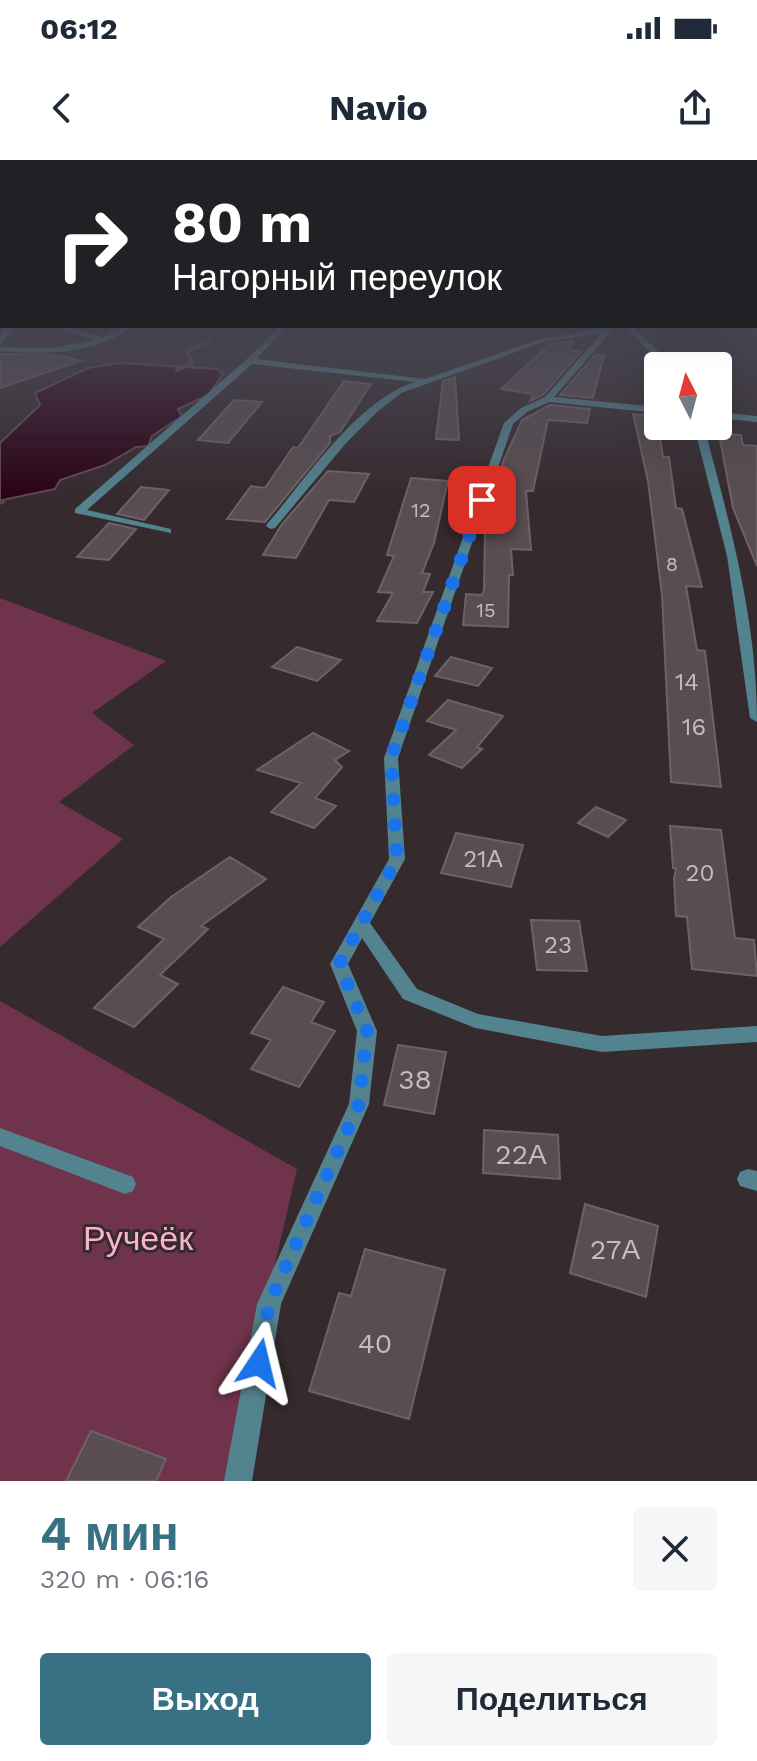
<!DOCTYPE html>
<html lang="ru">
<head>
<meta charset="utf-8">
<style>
  body { margin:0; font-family:"Work Sans",sans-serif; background:#f6f6f7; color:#1f2937; height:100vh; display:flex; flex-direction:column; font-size:30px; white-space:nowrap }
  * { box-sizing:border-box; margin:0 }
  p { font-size:26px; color:#747a83 }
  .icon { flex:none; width:44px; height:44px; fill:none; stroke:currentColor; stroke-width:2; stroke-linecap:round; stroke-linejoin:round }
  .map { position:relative; height:1321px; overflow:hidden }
  .sheet { display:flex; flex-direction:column; background:#fff; flex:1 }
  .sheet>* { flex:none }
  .banner { position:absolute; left:0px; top:0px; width:758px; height:168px; box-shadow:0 8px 32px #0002; background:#202124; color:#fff; overflow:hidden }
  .needle { width:52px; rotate:354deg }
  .tools { position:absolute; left:644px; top:192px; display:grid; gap:16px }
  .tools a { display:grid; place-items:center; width:88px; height:88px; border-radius:8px; background:#fff; box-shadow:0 8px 32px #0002; font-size:40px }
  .pin { position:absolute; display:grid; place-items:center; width:68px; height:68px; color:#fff; margin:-34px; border-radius:16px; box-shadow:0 4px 12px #0006 }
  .me { position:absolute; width:88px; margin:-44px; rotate:10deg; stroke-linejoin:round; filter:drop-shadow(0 0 6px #0008) }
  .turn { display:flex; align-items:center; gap:28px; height:168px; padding:0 40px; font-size:36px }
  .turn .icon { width:104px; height:104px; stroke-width:2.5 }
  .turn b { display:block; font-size:56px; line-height:68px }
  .round { display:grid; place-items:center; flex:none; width:84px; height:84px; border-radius:8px; background:#f6f6f7 }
  .head { display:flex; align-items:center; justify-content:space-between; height:136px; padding:0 40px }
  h1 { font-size:48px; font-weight:700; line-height:60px; color:#387184 }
  .primary-button { display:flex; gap:16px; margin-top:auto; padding:16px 40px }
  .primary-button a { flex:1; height:92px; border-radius:8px; background:#387184; color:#fff; font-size:32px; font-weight:700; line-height:92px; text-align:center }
  .primary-button a+a { background:#f6f6f7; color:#1f2937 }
  .status { display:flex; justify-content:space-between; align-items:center; height:56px; padding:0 40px; background:#fff; direction:ltr }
  .status svg { height:22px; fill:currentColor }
  header { display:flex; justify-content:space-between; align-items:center; height:104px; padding:0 40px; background:#fff; font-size:36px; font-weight:700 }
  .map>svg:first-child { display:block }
</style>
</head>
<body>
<div class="status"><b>06:12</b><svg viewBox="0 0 49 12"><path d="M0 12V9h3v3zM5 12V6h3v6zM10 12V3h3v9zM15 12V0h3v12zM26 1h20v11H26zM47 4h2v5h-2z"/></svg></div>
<header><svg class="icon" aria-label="back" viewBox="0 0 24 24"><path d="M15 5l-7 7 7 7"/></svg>Navio<svg class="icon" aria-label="share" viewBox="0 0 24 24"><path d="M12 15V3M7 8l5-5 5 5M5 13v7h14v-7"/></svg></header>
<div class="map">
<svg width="757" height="1321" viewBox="0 0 757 1321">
  <rect width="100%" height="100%" fill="#352a2e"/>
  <!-- green -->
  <path fill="#6f344b" d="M 0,438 L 166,501 L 92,553 L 134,585 L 59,642 L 123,679 L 0,787 Z
    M 0,841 L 297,1009 L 225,1321 L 0,1321 Z"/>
  <!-- water -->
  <path fill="#2b0215" stroke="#644553" stroke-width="2" d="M 119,203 L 217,209 L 223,214 L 208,235 L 178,249 L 182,256 L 152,276 L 148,286 L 136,287 L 105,305 L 60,320 L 55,329 L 2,340 L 4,342 L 0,344 L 0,283 L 40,245 L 35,233 L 88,208 Z"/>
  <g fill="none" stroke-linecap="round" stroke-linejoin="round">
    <!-- stream -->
    <path stroke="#644553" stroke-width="4" d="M 177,210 L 192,203 L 187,191 L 207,182 L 219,166"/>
  </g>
  <!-- building -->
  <path fill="#594d51" stroke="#6e6266" stroke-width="2" d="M 573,181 L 570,190 L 581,192 L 543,235 L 530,241 L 533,234 L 501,229 L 550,184 Z
    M 0,194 L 56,195 L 80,201 L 0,228 Z
    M 596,194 L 604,195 L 593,238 L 560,235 Z
    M 455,217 L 459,280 L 436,279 L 443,221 Z
    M 344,221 L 371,224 L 340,272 L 330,276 L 330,283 L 265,362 L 227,359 L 251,326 L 265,328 L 293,287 L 298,288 Z
    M 234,240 L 262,242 L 228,283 L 198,280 Z
    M 550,245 L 590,249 L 587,263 L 548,260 L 533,331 L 526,331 L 531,390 L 511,389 L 513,415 L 509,415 L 508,467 L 463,465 L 466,434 L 482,435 L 484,430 L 485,372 L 498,373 L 496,321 L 503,302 L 522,260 Z
    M 633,254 L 657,256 L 663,297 L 669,297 L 676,348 L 682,349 L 702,427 L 686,426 L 697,490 L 705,491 L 721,627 L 671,622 L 662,435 L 648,321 Z
    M 719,274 L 741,275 L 743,285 L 757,286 L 757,406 L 733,348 Z
    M 328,311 L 369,314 L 354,342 L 329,340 L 296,398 L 263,395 L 282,364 Z
    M 411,318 L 448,321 L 434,383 L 422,413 L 430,414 L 423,432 L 433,432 L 417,463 L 377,461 L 393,433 L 378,432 L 394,396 L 387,395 Z
    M 141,327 L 169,330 L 144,360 L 117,354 Z
    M 109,363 L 136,369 L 109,400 L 77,397 Z
    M 297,487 L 341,500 L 317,521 L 272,507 Z
    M 451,497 L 492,508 L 478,526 L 435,516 Z
    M 448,540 L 503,556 L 477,587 L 482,589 L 462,608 L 429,595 L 456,570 L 427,561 Z
    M 313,573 L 349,591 L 335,600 L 342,607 L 315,638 L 336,646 L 314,668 L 271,652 L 301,623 L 257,610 Z
    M 596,647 L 626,660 L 608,677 L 578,663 Z
    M 670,666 L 721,670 L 735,778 L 754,780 L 757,816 L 692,809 L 687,757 L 676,756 L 674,718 L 676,709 L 673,708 Z
    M 456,673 L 523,685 L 511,727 L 441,713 Z
    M 230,697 L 266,719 L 201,766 L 208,769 L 160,815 L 178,824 L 134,867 L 94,848 L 164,779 L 138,767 L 171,737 Z
    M 531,760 L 579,761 L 587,811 L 537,810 Z
    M 283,827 L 324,842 L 311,862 L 335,871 L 299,927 L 251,909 L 271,880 L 251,873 Z
    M 398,885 L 446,892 L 434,954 L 384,945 Z
    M 484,970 L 558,975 L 560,1019 L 483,1013 Z
    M 585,1044 L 658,1066 L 646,1137 L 570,1113 Z
    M 365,1089 L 445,1110 L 409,1259 L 309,1231 L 339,1133 L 351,1136 Z
    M 91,1271 L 166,1299 L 156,1321 L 66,1321 Z"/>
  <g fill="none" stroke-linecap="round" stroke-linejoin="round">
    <!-- lane -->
    <path fill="#53838f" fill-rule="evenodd" d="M 6,166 L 14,166 L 0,186 L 0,177 Z
      M 48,166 L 60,166 L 102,177 L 124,166 L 133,166 C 96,195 45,195 0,191 L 0,187 L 51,188 L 95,180 Z
      M 0,968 L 133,1017 L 136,1024 L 133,1031 L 125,1034 L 0,986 Z
      M 748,1009 L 757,1011 L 757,1031 L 740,1026 L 737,1019 L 740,1012 Z"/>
    <!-- street -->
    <path fill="#53838f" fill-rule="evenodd" d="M 280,166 L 288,166 L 256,199 L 425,219 L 540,179 L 616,166 L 554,237 L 658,247 L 658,253 L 549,242 L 527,252 L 513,264 L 398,598 L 405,699 L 370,763 L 417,829 L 478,854 L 602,876 L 757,866 L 757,882 L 602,892 L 475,868 L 403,839 L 362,778 L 348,804 L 377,871 L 369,944 L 281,1144 L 252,1321 L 224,1321 L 257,1144 L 349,944 L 357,871 L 330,804 L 389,699 L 384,598 L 504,263 L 521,248 L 545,237 L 601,174 L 544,182 L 401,233 L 377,252 L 346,283 L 275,368 L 271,369 L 266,366 L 267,364 C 306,319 357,240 415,222 L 252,204 L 87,350 L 171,369 L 171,373 L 75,353 L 75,349 L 247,199 Z
      M 624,166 L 632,166 L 673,206 L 664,206 Z
      M 718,252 L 757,256 L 757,262 L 718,258 Z
      M 694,266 L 704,266 C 730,365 757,459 757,562 L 750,558 L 727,396 Z"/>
    <!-- secondary -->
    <path fill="#63b3c6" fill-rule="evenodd" d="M 0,155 L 2,155 L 2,158 L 0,158 Z"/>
  </g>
  <!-- sky -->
  <linearGradient id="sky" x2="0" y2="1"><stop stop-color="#1d1719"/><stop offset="0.46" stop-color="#4b4a57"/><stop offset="1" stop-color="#4b4a57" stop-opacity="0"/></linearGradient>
  <rect width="757" height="339" fill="url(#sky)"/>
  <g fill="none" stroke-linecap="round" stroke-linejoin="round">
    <!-- route -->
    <path stroke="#1a73e8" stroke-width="14" stroke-dasharray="0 25.2" d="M 259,1203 L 269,1144 L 359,944 L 367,871 L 339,804 L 397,699 L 391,598 L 482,340"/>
  </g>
  <g text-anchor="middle" stroke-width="6" stroke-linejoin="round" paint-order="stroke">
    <!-- far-number labels -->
    <g font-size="20" fill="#c4bcbe">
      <text x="421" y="357">12</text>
      <text x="672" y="411">8</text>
      <text x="486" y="457">15</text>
    </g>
    <!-- number labels -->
    <g font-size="24" fill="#c4bcbe">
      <text x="687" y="530">14</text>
      <text x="694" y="575">16</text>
      <text x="483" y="707">21А</text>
      <text x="700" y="721">20</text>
      <text x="558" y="793">23</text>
    </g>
    <!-- near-number labels -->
    <g font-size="28" fill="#c4bcbe">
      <text x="415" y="929">38</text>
      <text x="521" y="1004">22А</text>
      <text x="615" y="1099">27А</text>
      <text x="375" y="1193">40</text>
    </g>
    <!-- near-park labels -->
    <g font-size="34" fill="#fab1ca" stroke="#352a2e">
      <text x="138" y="1090">Ручеёк</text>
    </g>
  </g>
</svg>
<div class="tools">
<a><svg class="needle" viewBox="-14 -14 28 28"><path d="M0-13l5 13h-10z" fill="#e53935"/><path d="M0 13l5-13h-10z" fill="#747a83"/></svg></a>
</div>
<div class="pin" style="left:482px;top:340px;background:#d93025"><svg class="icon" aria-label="arrive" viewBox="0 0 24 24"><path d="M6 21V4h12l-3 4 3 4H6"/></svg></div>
<svg class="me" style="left:259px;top:1203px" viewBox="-20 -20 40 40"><path d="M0-17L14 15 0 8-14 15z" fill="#1a73e8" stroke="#fff" stroke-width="4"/></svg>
<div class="banner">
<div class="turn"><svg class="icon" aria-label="right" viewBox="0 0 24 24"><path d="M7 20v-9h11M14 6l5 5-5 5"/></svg><div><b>80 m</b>Нагорный переулок</div></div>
</div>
</div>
<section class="sheet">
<div class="head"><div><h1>4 мин</h1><p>320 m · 06:16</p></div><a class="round"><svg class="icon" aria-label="close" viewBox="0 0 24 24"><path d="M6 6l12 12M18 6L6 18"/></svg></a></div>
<div class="primary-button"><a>Выход</a><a>Поделиться</a></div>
</section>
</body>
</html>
